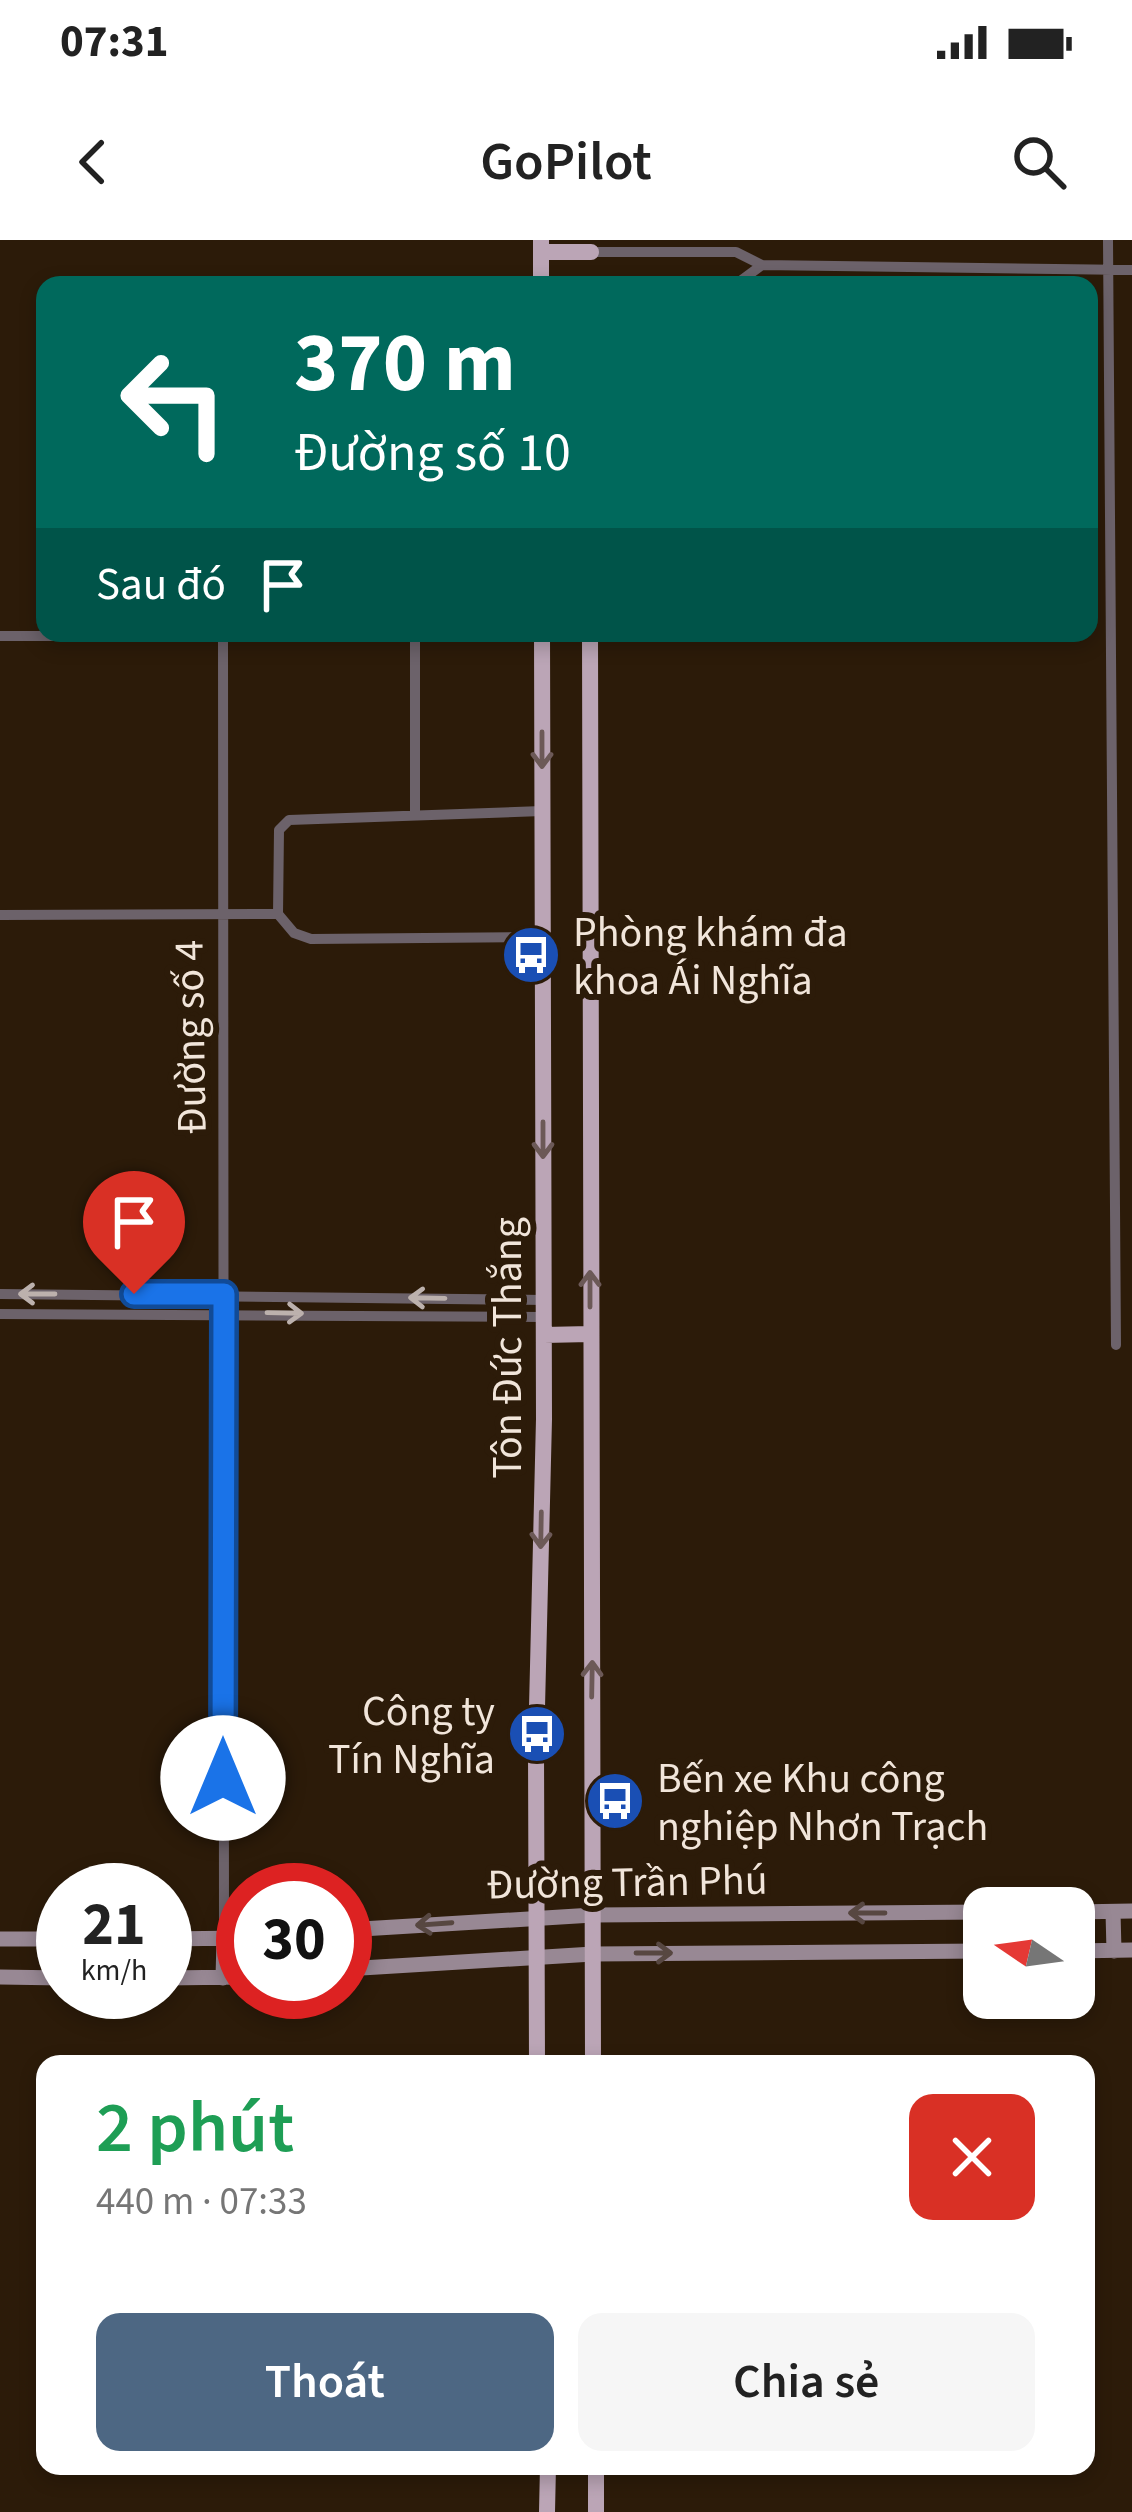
<!DOCTYPE html>
<html lang="vi">
<head>
<meta charset="utf-8">
<style>
  body { margin:0; font-family:"Source Sans 3",sans-serif; background:#f6f6f6; color:#222; height:100vh; display:flex; flex-direction:column; font-size:45px; white-space:nowrap }
  * { box-sizing:border-box; margin:0 }
  p { font-size:39px; color:#767676 }
  .icon { flex:none; width:66px; height:66px; fill:none; stroke:currentColor; stroke-width:2; stroke-linecap:round; stroke-linejoin:round }
  .map { position:relative; flex:1; overflow:hidden }
  .side { position:absolute; left:36px; top:1815px; width:1059px; height:420px; display:flex; flex-direction:column; background:#fff; border-radius:24px; box-shadow:0 6px 18px #0003 }
  .side>* { flex:none }
  .banner { position:absolute; left:36px; top:36px; width:1062px; height:366px; border-radius:24px; box-shadow:0 6px 18px #0003; background:#00695c; color:#fff; overflow:hidden }
  .needle { width:78px; rotate:283deg }
  .tools { position:absolute; left:963px; top:1647px; display:grid; gap:24px }
  .tools a { display:grid; place-items:center; width:132px; height:132px; border-radius:24px; background:#fff; box-shadow:0 6px 18px #0003; font-size:60px }
  .speed { position:absolute; left:36px; top:1623px; display:flex; gap:24px; font-size:60px; font-weight:700; text-align:center }
  .speed>* { display:grid; place-content:center; width:156px; height:156px; border-radius:50%; background:#fff; box-shadow:0 6px 18px #0003; line-height:1 }
  .speed small { font-size:30px; font-weight:400 }
  .speed .limit { border:18px solid #d22; background:#fff; color:#111 }
  .pin { position:absolute; display:grid; place-items:center; width:102px; height:102px; color:#fff; margin:-123px -51px; border-radius:50% 50% 50% 0; rotate:-45deg; box-shadow:0 0 12px #0007 }
  .pin .icon { rotate:45deg }
  .me { position:absolute; width:132px; margin:-66px; rotate:0deg; stroke-linejoin:round; filter:drop-shadow(0 0 9px #0008) }
  .turn { display:flex; align-items:center; gap:42px; height:252px; padding:0 60px; font-size:54px }
  .turn .icon { width:156px; height:156px; stroke-width:2.5 }
  .turn b { display:block; font-size:84px; line-height:102px }
  .then { display:flex; align-items:center; height:114px; padding:0 60px; background:#0003; gap:24px; font-size:45px }
  .round { display:grid; place-items:center; flex:none; width:126px; height:126px; border-radius:24px; background:#f6f6f6 }
  .head { display:flex; align-items:center; justify-content:space-between; height:204px; padding:0 60px }
  h1 { font-size:72px; font-weight:600; line-height:90px; color:#1e9e55 }
  .action { display:flex; gap:24px; margin-top:auto; padding:24px 60px }
  .action a { flex:1; height:138px; border-radius:24px; background:#4d6783; color:#fff; font-size:48px; font-weight:600; line-height:138px; text-align:center }
  .action a+a { background:#f6f6f6; color:#222 }
  .status { display:flex; justify-content:space-between; align-items:center; height:84px; padding:0 60px; background:#fff; direction:ltr }
  .status svg { height:33px; fill:currentColor }
  header { display:flex; justify-content:space-between; align-items:center; height:156px; padding:0 60px; background:#fff; font-size:54px; font-weight:600 }
  .map>svg:first-child { display:block }
</style>
</head>
<body>
<div class="status"><b>07:31</b><svg viewBox="0 0 49 12"><path d="M0 12V9h3v3zM5 12V6h3v6zM10 12V3h3v9zM15 12V0h3v12zM26 1h20v11H26zM47 4h2v5h-2z"/></svg></div>
<header><svg class="icon" aria-label="back" viewBox="0 0 24 24"><path d="M15 5l-7 7 7 7"/></svg>GoPilot<svg class="icon" aria-label="search" viewBox="0 0 24 24"><circle cx="10" cy="10" r="6"/><path d="M15 15l6 6"/></svg></header>
<div class="map">
<svg width="1132" height="2272" viewBox="0 0 1132 2272">
  <rect width="100%" height="100%" fill="#2c1b09"/>
  <g fill="none" stroke-linecap="round" stroke-linejoin="round">
    <!-- minor -->
    <path stroke="#6c626a" stroke-width="10" d="M 1108,0 L 1116,1105
      M 591,12 L 736,12 L 762,25 L 1132,30
      M 590,44 L 739,42 L 762,25
      M 0,396 L 542,396
      M 415,398 L 415,573
      M 223,399 L 224,1699
      M 0,675 L 278,674
      M 541,697 L 311,699 L 294,693 L 278,674 L 279,590 L 289,580 L 542,571
      M 0,1054 L 544,1060
      M 0,1074 L 543,1077"/>
    <!-- secondary -->
    <path stroke="#988894" stroke-width="15" d="M 1074,1672 L 1132,1671
      M 1113,1672 L 1114,1711
      M 345,1690 L 593,1675 L 984,1672
      M 0,1699 L 63,1699
      M 165,1699 L 243,1698
      M 1074,1711 L 1132,1710
      M 345,1729 L 593,1714 L 984,1711
      M 0,1737 L 63,1738
      M 165,1738 L 243,1737
      M 223,1738 L 224,1699"/>
    <!-- primary -->
    <path stroke="#bba5b6" stroke-width="16" d="M 541,0 L 541,45 L 590,44
      M 541,12 L 591,12
      M 590,393 L 593,1824
      M 544,1095 L 590,1094
      M 537,1824 L 536,1509 L 544,1179 L 542,393
      M 596,2226 L 596,2272
      M 547,2272 L 548,2226"/>
  </g>
  <!-- one-way arrows -->
  <defs><path id="oneway-shaft" d="M-6 0H5M1.5-3L5.5 0L1.5 3" fill="none" stroke-width="1.6" stroke-linecap="round" stroke-linejoin="round" transform="scale(3)"/></defs>
  <g stroke="#6c5957">
    <use href="#oneway-shaft" transform="translate(542 510) rotate(90)"/>
    <use href="#oneway-shaft" transform="translate(543 900) rotate(90)"/>
    <use href="#oneway-shaft" transform="translate(590 1049) rotate(-90)"/>
    <use href="#oneway-shaft" transform="translate(541 1290) rotate(91)"/>
    <use href="#oneway-shaft" transform="translate(592 1439) rotate(-89)"/>
  </g>
  <g stroke="#bcb1ad">
    <use href="#oneway-shaft" transform="translate(37 1054) rotate(-180)"/>
    <use href="#oneway-shaft" transform="translate(427 1058) rotate(-179)"/>
    <use href="#oneway-shaft" transform="translate(285 1073) rotate(1)"/>
  </g>
  <g stroke="#574741">
    <use href="#oneway-shaft" transform="translate(867 1673) rotate(180)"/>
    <use href="#oneway-shaft" transform="translate(434 1684) rotate(176)"/>
    <use href="#oneway-shaft" transform="translate(654 1713)"/>
  </g>
  <g fill="none" stroke-linecap="round" stroke-linejoin="round">
    <!-- route casing -->
    <g stroke="#114b97" stroke-width="30">
      <path id="route" d="M 134,1054 L 224,1054 L 223,1538"/>
    </g>
    <!-- route -->
    <use href="#route" stroke="#1a73e8" stroke-width="21"/>
  </g>
  <!-- icons -->
  <defs>
    <g id="bus-disc" transform="scale(3)"><circle r="9.5" fill="#1a4fb4" stroke="#2c1b09"/><path d="M-5-6H5V4H4V6H2V4H-2V6H-4V4H-5ZM-3.5-4V0h7V-4ZM-3.5 1.2v1.5H-2V1.2ZM2 1.2v1.5H3.5V1.2Z" fill="#fff"/></g>
  </defs>
  <g fill-rule="evenodd">
    <use href="#bus-disc" x="531" y="715"/>
    <use href="#bus-disc" x="537" y="1494"/>
    <use href="#bus-disc" x="615" y="1561"/>
  </g>
  <g text-anchor="middle" stroke-width="12" stroke-linejoin="round" paint-order="stroke">
    <!-- poi labels -->
    <g font-size="42" fill="#f1e5da" stroke="#2c1b09" text-anchor="start">
      <text x="573" y="706">Phòng khám đa<tspan x="573" dy="48">khoa Ái Nghĩa</tspan></text>
      <text x="495" y="1485" text-anchor="end">Công ty<tspan x="495" dy="48">Tín Nghĩa</tspan></text>
      <text x="657" y="1552">Bến xe Khu công<tspan x="657" dy="48">nghiệp Nhơn Trạch</tspan></text>
    </g>
    <!-- street labels -->
    <g font-size="42" fill="#f1e5da" stroke="#2c1b09">
      <text transform="translate(189 797) rotate(-91)" y="15">Đường số 4</text>
      <text transform="translate(506 1108) rotate(-90)" y="15">Tôn Đức Thắng</text>
      <text transform="translate(627 1641) rotate(-1)" y="15">Đường Trần Phú</text>
    </g>
  </g>
</svg>
<div class="tools">
<a><svg class="needle" viewBox="-14 -14 28 28"><path d="M0-13l5 13h-10z" fill="#e53935"/><path d="M0 13l5-13h-10z" fill="#767676"/></svg></a>
</div>
<div class="speed"><div>21<small>km/h</small></div><div class="limit">30</div></div>
<div class="pin" style="left:134px;top:1054px;background:#d93025"><svg class="icon" aria-label="arrive" viewBox="0 0 24 24"><path d="M6 21V4h12l-3 4 3 4H6"/></svg></div>
<svg class="me" style="left:223px;top:1538px" viewBox="-20 -20 40 40"><circle r="19" fill="#fff"/><path d="M0-13L10 11 0 6-10 11z" fill="#1a73e8"/></svg>
<div class="banner">
<div class="turn"><svg class="icon" aria-label="left" viewBox="0 0 24 24"><path d="M17 20v-9H6M10 6l-5 5 5 5"/></svg><div><b>370 m</b>Đường số 10</div></div>
<div class="then">Sau đó<svg class="icon" aria-label="arrive" viewBox="0 0 24 24"><path d="M6 21V4h12l-3 4 3 4H6"/></svg></div>
</div>
<section class="side">
<div class="head"><div><h1>2 phút</h1><p>440 m · 07:33</p></div><a class="round" style="background:#d93025;color:#fff"><svg class="icon" aria-label="close" viewBox="0 0 24 24"><path d="M6 6l12 12M18 6L6 18"/></svg></a></div>
<div class="action"><a>Thoát</a><a>Chia sẻ</a></div>
</section>
</div>
</body>
</html>
